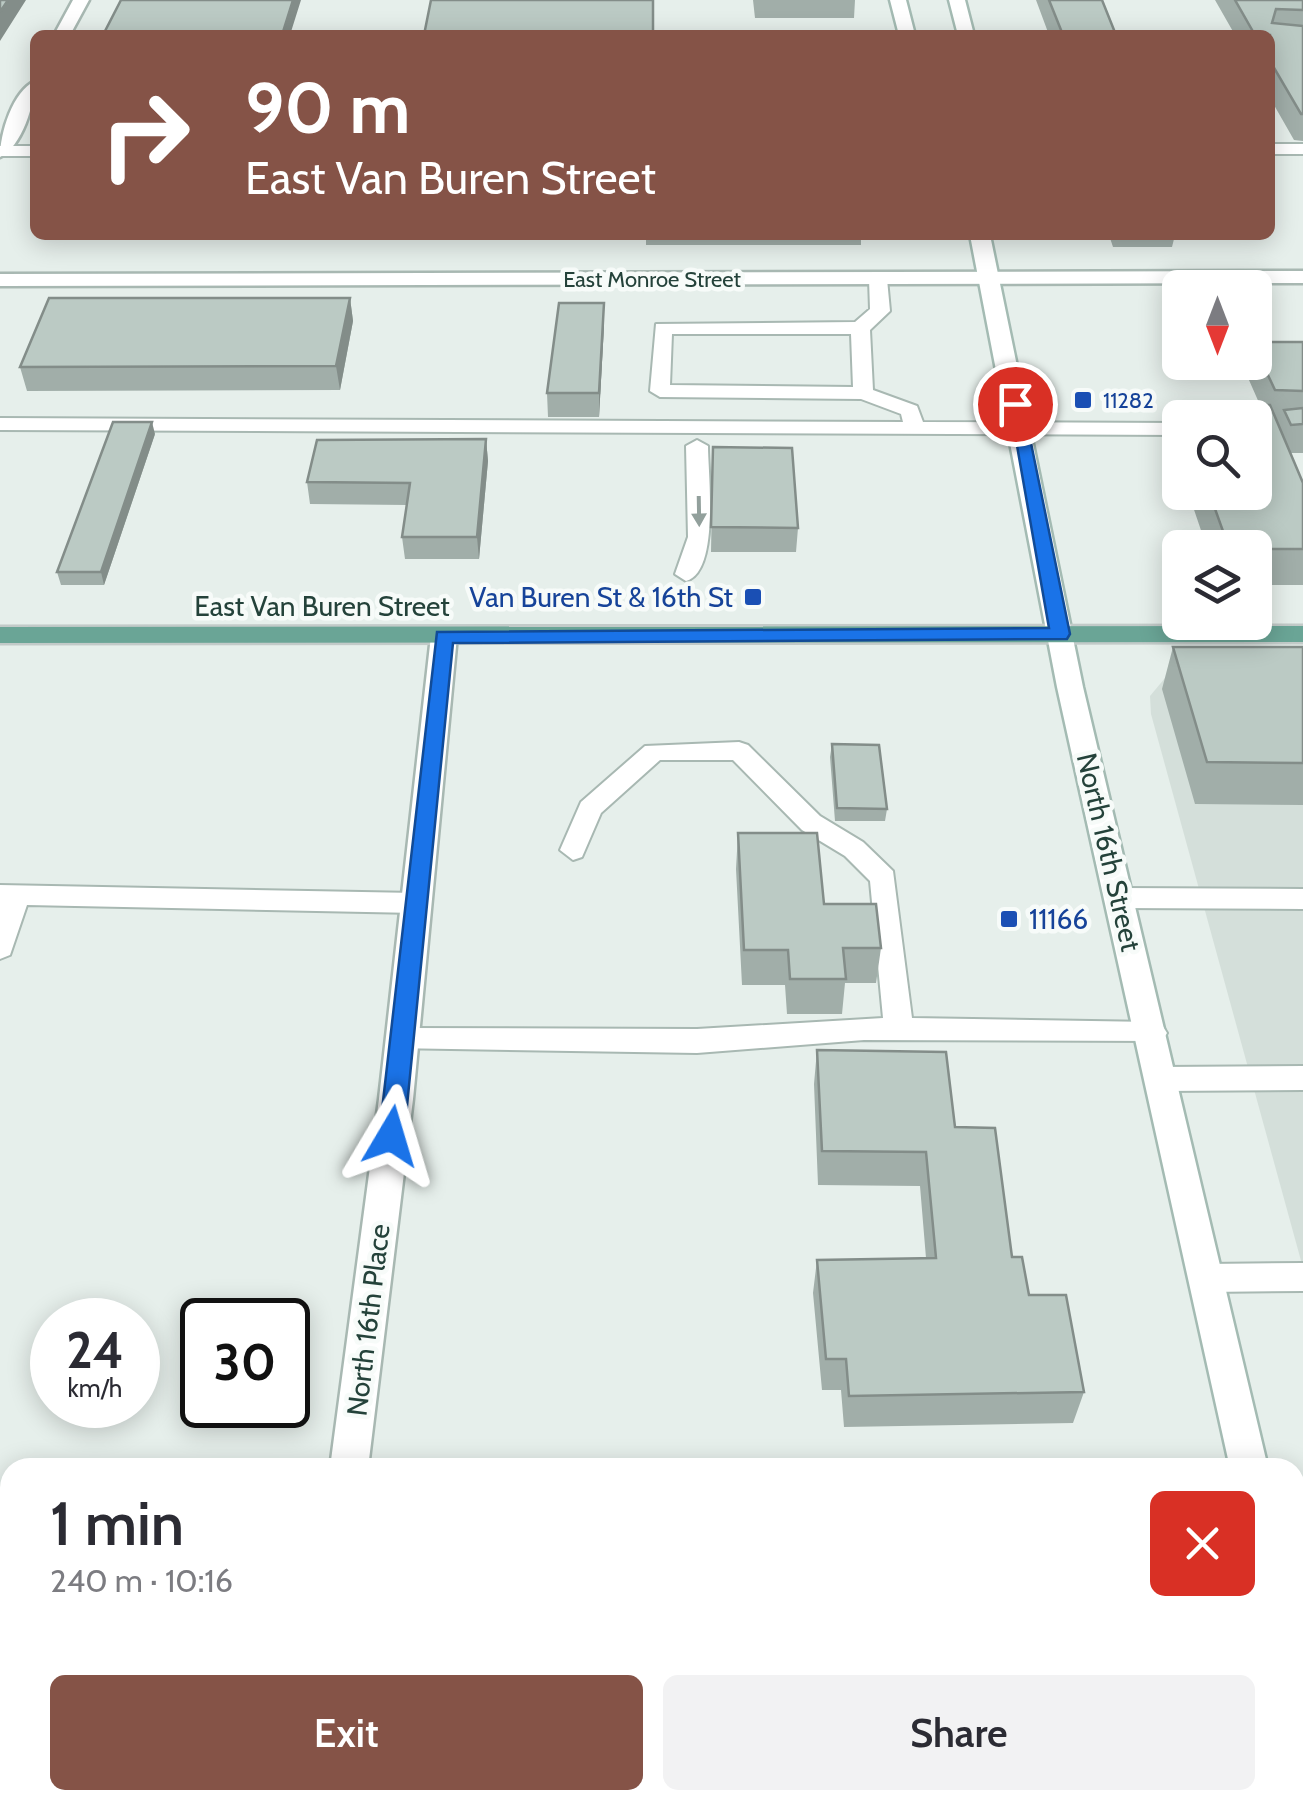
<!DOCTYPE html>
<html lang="en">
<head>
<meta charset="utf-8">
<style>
  body { margin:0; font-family:Cabin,sans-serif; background:#f2f2f3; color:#2b2b33; height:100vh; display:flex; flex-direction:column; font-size:38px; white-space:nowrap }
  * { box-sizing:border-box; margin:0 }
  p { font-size:32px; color:#7c7c81 }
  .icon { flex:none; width:55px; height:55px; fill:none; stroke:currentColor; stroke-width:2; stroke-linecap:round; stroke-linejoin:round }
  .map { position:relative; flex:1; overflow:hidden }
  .details { position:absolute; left:0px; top:1458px; width:1305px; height:352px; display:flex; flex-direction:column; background:#fff; border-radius:30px 30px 0 0; box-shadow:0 5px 25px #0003 }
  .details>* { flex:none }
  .guide { position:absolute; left:30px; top:30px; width:1245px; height:210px; border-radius:15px; box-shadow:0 5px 25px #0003; background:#855347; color:#fff; overflow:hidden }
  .needle { width:65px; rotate:180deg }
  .buttons { position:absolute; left:1162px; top:270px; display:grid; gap:20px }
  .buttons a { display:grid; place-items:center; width:110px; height:110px; border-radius:15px; background:#fff; box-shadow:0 5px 25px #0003; font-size:50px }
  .speed { position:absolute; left:30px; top:1298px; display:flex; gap:20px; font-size:50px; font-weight:700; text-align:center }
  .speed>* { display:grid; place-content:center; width:130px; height:130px; border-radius:50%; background:#fff; box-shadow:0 5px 25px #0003; line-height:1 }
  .speed small { font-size:25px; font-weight:400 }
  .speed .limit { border:5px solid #111; border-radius:15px; background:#fff; color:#111 }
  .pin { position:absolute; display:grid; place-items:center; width:85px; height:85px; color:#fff; margin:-42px; border:5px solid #fff; border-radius:50%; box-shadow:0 2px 10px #0007 }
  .me { position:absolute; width:110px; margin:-55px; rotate:7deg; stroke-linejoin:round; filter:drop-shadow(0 0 8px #0008) }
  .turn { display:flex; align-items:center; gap:35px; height:210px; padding:0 50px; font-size:45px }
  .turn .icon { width:130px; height:130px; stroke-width:2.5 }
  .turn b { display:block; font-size:70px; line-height:85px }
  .round { display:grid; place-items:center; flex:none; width:105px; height:105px; border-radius:15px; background:#f2f2f3 }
  .head { display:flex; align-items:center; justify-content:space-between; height:170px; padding:0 50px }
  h1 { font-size:60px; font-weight:600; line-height:75px }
  .primary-button { display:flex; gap:20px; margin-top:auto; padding:20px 50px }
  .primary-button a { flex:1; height:115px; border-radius:15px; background:#855347; color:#fff; font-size:40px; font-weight:600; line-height:115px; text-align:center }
  .primary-button a+a { background:#f2f2f3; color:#2b2b33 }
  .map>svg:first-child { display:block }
</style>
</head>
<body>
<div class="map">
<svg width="1303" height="1808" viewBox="0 0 1303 1808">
  <rect width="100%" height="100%" fill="#e6efeb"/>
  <!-- built -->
  <path fill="#d4dfda" d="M 1303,672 L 1303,1268 L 1151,714 L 1150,696 L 1165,678 Z"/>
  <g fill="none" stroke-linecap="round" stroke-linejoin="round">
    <!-- lane casing -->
    <g stroke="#a8b8b2" stroke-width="4">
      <path id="lane" d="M 1270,144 L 1303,144 L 1303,154 L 1270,154 Z
        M 0,146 L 35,146 L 35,156 L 0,156 Z
        M 878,273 L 887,279 L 890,311 L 870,330 L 873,390 L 917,406 L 923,422 L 1180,423 L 1180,435 L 0,430 L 0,418 L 903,422 L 901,414 L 861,399 L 660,397 L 650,391 L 656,324 L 855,322 L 870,309 L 869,279 ZM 672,334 L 851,334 L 853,387 L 670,385 Z
        M 697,440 L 708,446 C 708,474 720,572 686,581 L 675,574 L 688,537 L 686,446 Z
        M 739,742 L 748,745 L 820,816 L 863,842 L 893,871 L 912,1018 L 1152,1022 L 1162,1025 L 1167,1033 L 1162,1041 L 864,1040 L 697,1053 L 392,1048 L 387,1040 L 392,1032 L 402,1028 L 697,1029 L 883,1018 L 870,881 L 845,856 L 802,830 L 733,760 L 660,760 L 601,813 L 582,857 L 573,860 L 560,850 L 581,802 L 645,746 Z
        M 0,885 L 416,893 L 430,903 L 416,913 L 27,905 L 10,955 L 0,959 Z
        M 1120,888 L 1303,889 L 1303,909 L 1120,908 L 1106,898 Z
        M 1303,1066 L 1303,1090 L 1162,1091 L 1151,1087 L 1147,1079 L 1151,1071 L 1162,1067 Z
        M 1303,1263 L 1303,1291 L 1206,1292 L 1194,1288 L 1190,1278 L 1194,1268 L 1206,1264 Z
        M 1295,1548 L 1303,1548 L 1303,1584 L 1295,1584 Z"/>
    </g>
    <!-- street casing -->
    <g stroke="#a8b8b2" stroke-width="5">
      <path id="street" d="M 73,0 L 89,0 L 70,35 L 54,35 Z
        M 35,81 C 35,103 22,147 0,157 C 0,133 13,91 35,81 Z
        M 1303,271 L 1303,283 L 0,286 L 0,274 Z
        M 444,628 L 457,636 L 413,1099 L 368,1468 L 330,1468 L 379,1099 L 431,636 Z
        M 284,1800 L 328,1800 L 327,1808 L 283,1808 Z"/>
    </g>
    <!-- secondary casing -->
    <g stroke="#a4bbb3" stroke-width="5">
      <path id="secondary" d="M 890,0 L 906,0 L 915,35 L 899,35 Z
        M 949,0 L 965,0 L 974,35 L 958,35 Z
        M 970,235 L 990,235 L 1083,687 L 1268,1468 L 1230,1468 L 1057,687 Z
        M 1295,1654 L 1303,1657 L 1303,1732 L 1295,1729 Z"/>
    </g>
    <!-- primary casing -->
    <g stroke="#c2cac8" stroke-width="5">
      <path id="primary" d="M 1303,626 L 1303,642 L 0,643 L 0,627 Z"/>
    </g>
    <!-- lane -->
    <use href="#lane" fill="#fff" fill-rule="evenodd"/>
    <!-- street -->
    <use href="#street" fill="#fff" fill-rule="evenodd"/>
    <!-- secondary -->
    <use href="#secondary" fill="#fff" fill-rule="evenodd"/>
    <!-- primary -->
    <use href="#primary" fill="#6aa596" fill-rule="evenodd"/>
  </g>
  <!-- wall -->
  <path fill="#a1aea9" d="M 753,0 L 855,0 L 854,18 L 755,18 Z
    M 1036,0 L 1102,0 L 1116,35 L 1049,35 Z
    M 1215,0 L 1303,0 L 1303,141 L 1294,140 L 1270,98 L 1270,35 L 1235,35 Z
    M 646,235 L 861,235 L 861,245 L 646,245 Z
    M 1109,235 L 1175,235 L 1172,247 L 1113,247 Z
    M 350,298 L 353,321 L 340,390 L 27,391 L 20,367 Z
    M 604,303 L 604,326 L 599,417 L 548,417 L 547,393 Z
    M 1255,342 L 1303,342 L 1303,453 L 1290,453 L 1303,483 L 1303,585 L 1255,585 L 1255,548 L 1207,548 L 1188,492 L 1255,492 L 1255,418 L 1180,418 L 1180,457 L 1174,439 L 1182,405 L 1260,405 L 1245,371 L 1247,362 L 1255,362 Z
    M 155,434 L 104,585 L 61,585 L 57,572 Z
    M 486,439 L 488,461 L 479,559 L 405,559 L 402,537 L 407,505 L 310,504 L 307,482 Z
    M 713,447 L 798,528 L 796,552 L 711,552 Z
    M 1173,647 L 1303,647 L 1303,805 L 1195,804 L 1162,689 Z
    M 832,744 L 887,809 L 885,821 L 835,821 L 830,757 Z
    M 738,833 L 881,948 L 876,983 L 845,983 L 842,1014 L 787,1014 L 785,985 L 742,985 L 736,869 Z
    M 817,1050 L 955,1127 L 1029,1295 L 1084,1392 L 1073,1423 L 844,1427 L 841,1390 L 822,1390 L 813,1293 L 817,1260 L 926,1258 L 920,1186 L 818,1185 L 814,1084 Z"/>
  <!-- shaded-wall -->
  <path fill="#838d89" d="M 8,0 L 26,0 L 0,41 L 0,12 Z
    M 293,0 L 301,0 L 290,35 L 282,35 Z
    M 350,298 L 353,321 L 340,390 L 336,366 Z
    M 604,303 L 604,326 L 599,417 L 599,393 Z
    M 152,422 L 155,434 L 104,585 L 101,572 Z
    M 486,439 L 488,461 L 479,559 L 477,537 Z"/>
  <!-- building -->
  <path fill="#bbcac4" stroke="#838d89" stroke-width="2.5" d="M 0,0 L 8,0 L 0,12 Z
    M 121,0 L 293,0 L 282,35 L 103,35 Z
    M 431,0 L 653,0 L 653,35 L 424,35 Z
    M 1049,0 L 1102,0 L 1116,35 L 1063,35 Z
    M 1235,0 L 1303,0 L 1303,10 L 1276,9 L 1272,23 L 1303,26 L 1303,114 L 1301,114 L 1270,61 L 1270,35 L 1255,35 Z
    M 49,298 L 350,298 L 336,366 L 20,367 Z
    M 559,303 L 604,303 L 599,393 L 547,393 Z
    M 1255,342 L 1303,342 L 1303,391 L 1275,390 L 1255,348 Z
    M 1182,405 L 1270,405 L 1303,483 L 1303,549 L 1255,549 L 1255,548 L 1229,548 L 1209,492 L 1255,492 L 1255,418 L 1187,418 Z
    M 1303,408 L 1303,424 L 1291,425 L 1284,410 Z
    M 113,422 L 152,422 L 101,572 L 57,572 Z
    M 486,439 L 477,537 L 402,537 L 410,483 L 307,482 L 317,440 Z
    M 713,447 L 792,448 L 798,528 L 711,527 Z
    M 1173,647 L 1303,647 L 1303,763 L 1207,762 Z
    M 832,744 L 879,745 L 887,809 L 837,808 Z
    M 738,833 L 817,833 L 824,904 L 876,904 L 881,948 L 843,948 L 846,979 L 790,979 L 788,950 L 744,950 Z
    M 817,1050 L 946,1052 L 955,1127 L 995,1128 L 1012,1257 L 1022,1257 L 1029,1295 L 1066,1295 L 1084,1392 L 849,1396 L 846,1359 L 826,1359 L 817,1260 L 936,1258 L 926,1152 L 822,1151 Z"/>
  <!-- one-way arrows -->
  <defs><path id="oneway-solid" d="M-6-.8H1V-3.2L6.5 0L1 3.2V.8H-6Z" transform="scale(2.5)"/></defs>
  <use fill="#92a09c" href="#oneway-solid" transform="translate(699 511) rotate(89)"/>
  <!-- route -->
  <path fill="#1a73e8" stroke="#114b97" stroke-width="2.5" d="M 1009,400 L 1023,404 L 1070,634 L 1067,639 L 453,643 L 404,1136 L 391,1146 L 382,1143 L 379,1136 L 437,632 L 1049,628 Z"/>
  <!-- markers -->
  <g fill="#1a4fb4" stroke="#f7fbf9" stroke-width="4">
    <rect x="1073" y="390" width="20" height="20" rx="5"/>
    <rect x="743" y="587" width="20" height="20" rx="5"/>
    <rect x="999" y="909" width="20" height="20" rx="5"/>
  </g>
  <g text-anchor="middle" stroke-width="9" stroke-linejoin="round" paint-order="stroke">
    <!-- far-street labels -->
    <g font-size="22" fill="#24423a" stroke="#f7fbf9">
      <text x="652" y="287">East Monroe Street</text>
    </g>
    <!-- far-transit labels -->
    <g font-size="22" fill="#164399" stroke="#f7fbf9" text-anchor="start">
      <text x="1103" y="408">11282</text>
    </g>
    <!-- transit labels -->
    <g font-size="28" fill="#164399" stroke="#f7fbf9" text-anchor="end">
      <text x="733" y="607">Van Buren St &amp; 16th St</text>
      <text x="1029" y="929" text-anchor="start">11166</text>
    </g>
    <!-- street labels -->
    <g font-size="28" fill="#24423a" stroke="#f7fbf9">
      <text x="322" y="616">East Van Buren Street</text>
      <text transform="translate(1109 852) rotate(77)" y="10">North 16th Street</text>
      <text transform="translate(368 1320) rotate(-83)" y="10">North 16th Place</text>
    </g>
  </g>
</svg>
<div class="buttons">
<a><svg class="needle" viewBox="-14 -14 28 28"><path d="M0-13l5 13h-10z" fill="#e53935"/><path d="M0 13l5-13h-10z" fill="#7c7c81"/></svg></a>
<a><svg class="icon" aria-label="search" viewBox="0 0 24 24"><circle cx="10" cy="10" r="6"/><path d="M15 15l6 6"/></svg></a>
<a><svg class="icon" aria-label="layers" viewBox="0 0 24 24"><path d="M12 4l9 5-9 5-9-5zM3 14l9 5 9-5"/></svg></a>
</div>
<div class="speed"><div>24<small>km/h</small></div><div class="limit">30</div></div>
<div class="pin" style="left:1015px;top:404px;background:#d93025"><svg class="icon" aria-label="arrive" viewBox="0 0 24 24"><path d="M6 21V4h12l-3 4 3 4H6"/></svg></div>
<svg class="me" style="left:391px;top:1136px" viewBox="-20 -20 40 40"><path d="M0-17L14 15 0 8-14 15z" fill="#1a73e8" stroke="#fff" stroke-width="4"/></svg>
<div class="guide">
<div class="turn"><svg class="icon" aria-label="right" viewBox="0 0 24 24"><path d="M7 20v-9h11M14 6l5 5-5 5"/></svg><div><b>90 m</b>East Van Buren Street</div></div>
</div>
<section class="details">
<div class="head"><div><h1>1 min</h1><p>240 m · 10:16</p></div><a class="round" style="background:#d93025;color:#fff"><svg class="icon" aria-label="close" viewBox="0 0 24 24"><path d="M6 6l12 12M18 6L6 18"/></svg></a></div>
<div class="primary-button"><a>Exit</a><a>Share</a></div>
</section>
</div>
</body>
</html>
